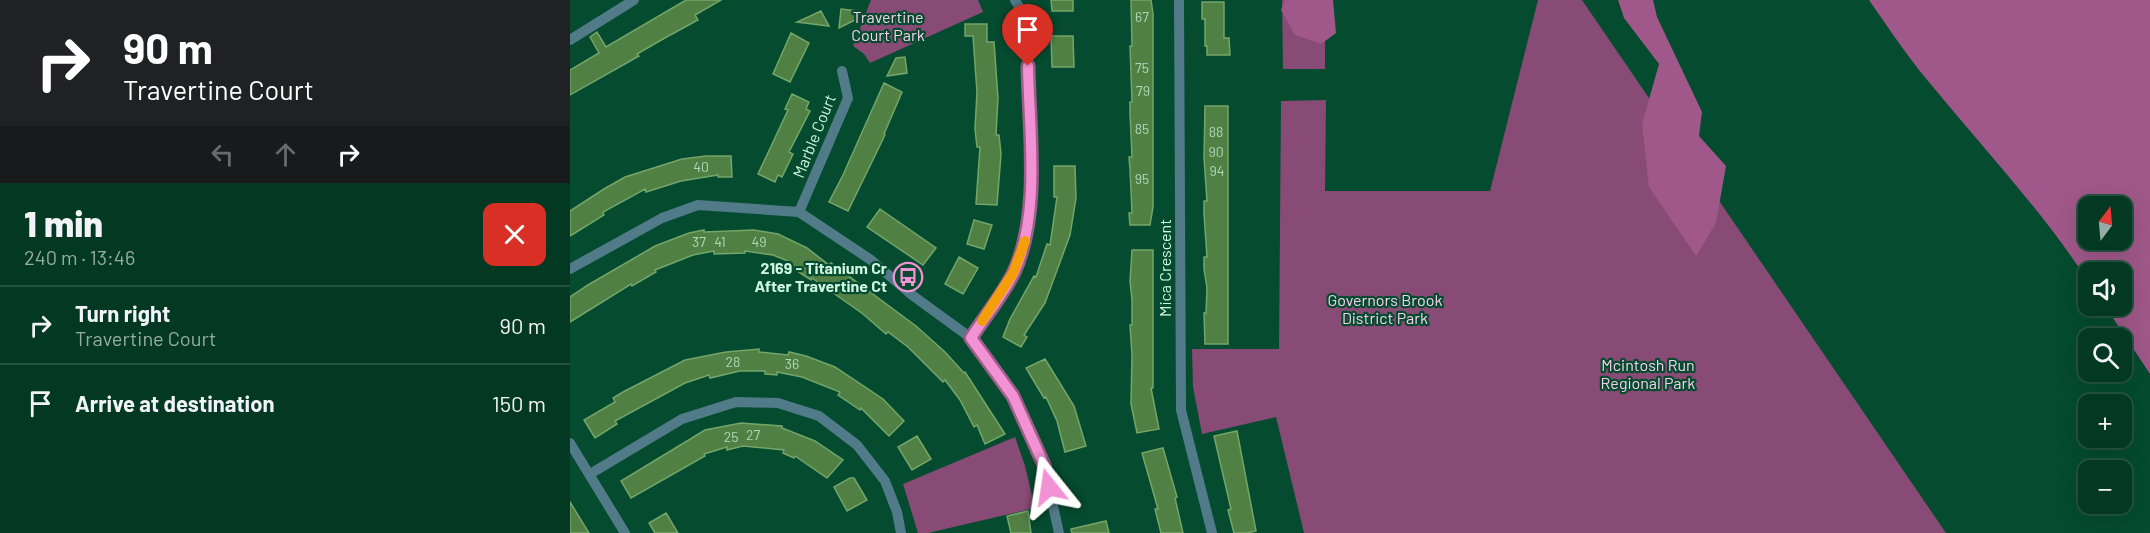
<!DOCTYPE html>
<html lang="en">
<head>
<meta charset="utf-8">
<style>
  body { margin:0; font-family:Barlow,sans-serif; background:#0d3f2b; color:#f1f3f6; height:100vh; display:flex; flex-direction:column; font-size:22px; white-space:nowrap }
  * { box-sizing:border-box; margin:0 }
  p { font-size:20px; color:#97aca6 }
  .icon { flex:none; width:33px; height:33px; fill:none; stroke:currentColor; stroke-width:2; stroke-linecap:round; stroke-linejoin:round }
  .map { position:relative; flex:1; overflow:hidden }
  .drawer { display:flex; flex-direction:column; background:#033823; width:570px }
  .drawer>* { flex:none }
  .top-card { background:#202124; color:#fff; overflow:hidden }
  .needle { width:39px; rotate:16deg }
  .controls { position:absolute; left:1508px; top:196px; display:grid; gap:12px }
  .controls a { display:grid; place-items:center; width:54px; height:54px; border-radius:12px; background:#033823; box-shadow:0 6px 24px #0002,0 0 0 2px #245241; font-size:30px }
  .pin { position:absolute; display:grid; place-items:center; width:51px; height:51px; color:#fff; margin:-62px -26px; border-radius:50% 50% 50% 0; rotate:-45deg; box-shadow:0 0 6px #0007 }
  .pin .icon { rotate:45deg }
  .me { position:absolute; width:66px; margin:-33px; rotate:345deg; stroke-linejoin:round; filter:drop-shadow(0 0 4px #0008) }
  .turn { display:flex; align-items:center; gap:21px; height:126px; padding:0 24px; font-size:27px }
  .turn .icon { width:78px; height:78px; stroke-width:2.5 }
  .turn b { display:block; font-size:42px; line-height:51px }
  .lanes { display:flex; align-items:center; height:57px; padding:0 24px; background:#0003; justify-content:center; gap:30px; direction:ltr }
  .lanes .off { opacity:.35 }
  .round { display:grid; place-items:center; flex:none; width:63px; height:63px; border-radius:12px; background:#0d3f2b }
  .overview { display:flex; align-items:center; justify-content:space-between; height:102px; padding:0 24px }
  h1 { font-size:36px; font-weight:800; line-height:45px }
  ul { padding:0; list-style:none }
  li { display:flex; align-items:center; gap:18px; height:78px; padding:0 24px; border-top:2px solid #245241 }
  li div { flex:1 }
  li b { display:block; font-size:22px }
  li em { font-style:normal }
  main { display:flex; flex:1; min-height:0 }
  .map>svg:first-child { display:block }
</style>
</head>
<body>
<main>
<section class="drawer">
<div class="top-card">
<div class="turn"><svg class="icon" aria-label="right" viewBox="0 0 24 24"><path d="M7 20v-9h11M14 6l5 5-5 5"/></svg><div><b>90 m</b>Travertine Court</div></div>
<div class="lanes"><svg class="icon off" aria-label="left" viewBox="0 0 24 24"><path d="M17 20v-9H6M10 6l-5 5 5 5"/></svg><svg class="icon off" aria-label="ahead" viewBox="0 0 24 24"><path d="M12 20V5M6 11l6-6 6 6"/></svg><svg class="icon" aria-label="right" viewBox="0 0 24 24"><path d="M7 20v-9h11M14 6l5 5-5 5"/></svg></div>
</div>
<div class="overview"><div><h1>1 min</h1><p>240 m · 13:46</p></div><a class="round" style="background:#d93025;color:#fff"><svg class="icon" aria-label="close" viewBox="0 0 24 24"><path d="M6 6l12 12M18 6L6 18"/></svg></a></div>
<ul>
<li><svg class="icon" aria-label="right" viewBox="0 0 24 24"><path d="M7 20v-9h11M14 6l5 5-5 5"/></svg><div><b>Turn right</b><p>Travertine Court</p></div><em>90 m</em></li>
<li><svg class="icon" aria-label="arrive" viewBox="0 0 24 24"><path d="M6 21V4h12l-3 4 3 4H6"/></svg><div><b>Arrive at destination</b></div><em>150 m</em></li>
</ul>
</section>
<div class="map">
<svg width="1580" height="533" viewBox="0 0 1580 533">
  <rect width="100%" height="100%" fill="#044b2f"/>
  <!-- green -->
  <path fill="#884b75" d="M 301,0 L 408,0 L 413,12 L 300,63 L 294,54 L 283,46 Z
    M 712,0 L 755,0 L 755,69 L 713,69 Z
    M 968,0 L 1012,0 L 1376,533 L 734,533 L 706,417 L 632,434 L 623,387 L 622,349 L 709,349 L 711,101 L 756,100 L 755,191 L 920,191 Z
    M 445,437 L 455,466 L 465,508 L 358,533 L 348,533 L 333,484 Z"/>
  <!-- forest -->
  <path fill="#9f5889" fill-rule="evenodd" d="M 715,0 L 763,0 L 766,33 L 751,44 L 725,35 L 711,10 Z
    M 1048,0 L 1083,0 L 1087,17 L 1132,112 L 1129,136 L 1156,166 L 1146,223 L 1126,256 L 1079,187 L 1072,124 L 1089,64 L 1054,18 Z
    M 1299,0 L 1580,0 L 1580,374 L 1535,306 L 1551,306 L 1551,273 L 1518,273 L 1518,281 C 1471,209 1412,147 1358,81 C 1337,56 1318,27 1299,0 ZM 1518,207 L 1551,207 L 1551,240 L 1518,240 Z"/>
  <!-- building -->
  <path fill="#518045" stroke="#74a569" stroke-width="1.5" d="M 116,0 L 151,0 L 125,15 L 128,20 L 93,39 L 67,54 L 69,56 L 0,95 L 0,70 L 29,53 L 20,37 L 27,32 L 36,47 Z
    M 481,0 L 503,0 L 503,11 L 482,11 Z
    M 561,0 L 581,0 L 583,14 L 583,207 L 580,225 L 560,225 L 559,213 L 562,213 L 560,169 L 559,157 L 562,157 L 560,113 L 560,102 L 562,102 L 560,46 L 562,46 Z
    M 632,2 L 654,2 L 654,38 L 659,38 L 660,55 L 637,55 L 637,46 L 635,46 L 635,19 L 632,19 Z
    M 271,9 L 288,11 L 287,19 L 269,28 Z
    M 251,11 L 259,26 L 227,22 Z
    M 395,24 L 417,24 L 417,42 L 424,42 L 428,98 L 426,135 L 429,135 L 431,154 L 427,205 L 406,204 L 410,147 L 407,147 L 405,129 L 407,92 L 403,36 L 395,36 Z
    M 221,33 L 239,43 L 220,82 L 203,74 Z
    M 481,36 L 503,36 L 504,67 L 482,67 Z
    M 335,57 L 337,73 L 317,76 L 326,58 Z
    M 314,83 L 332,92 L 314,134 L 315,135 L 278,211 L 259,202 L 273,175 Z
    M 222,94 L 239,102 L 236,109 L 240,111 L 219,152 L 223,154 L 212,177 L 208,175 L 205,182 L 188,174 L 218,110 L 215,109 Z
    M 635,106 L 658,106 L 658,344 L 635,344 L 634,313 L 636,313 L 637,288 L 634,269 L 634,257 L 637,257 L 634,214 L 634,201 L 637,201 L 634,158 Z
    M 136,156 L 161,156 L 162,177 L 148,177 L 148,175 L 111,181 L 76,192 L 75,189 L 33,212 L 34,215 L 0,236 L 0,211 L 34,189 L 55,177 L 112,159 Z
    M 484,166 L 505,166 L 506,198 L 500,235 L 475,303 L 454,335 L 457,337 L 451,347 L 433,337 L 440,319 L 464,276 L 466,277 L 477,244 L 480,245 L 487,197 L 484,197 Z
    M 310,209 L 366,248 L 353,265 L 297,227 Z
    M 404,220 L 422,225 L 414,249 L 397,244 Z
    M 134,230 L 134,232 L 184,230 L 208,234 L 237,248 L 259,265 L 261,263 L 346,326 L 375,352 L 394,373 L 395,372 L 435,434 L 415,444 L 407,425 L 404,427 L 390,400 L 375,380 L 373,382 L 338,347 L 318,332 L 316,334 L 293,314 L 242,278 L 241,280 L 216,264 L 218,261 L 203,255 L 175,251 L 175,253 L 144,254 L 144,251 L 123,255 L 85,270 L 86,272 L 62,286 L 61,284 L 0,322 L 0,297 L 18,285 L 85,246 L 119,233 Z
    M 562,250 L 583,250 L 583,388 L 581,388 L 589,429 L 567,433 L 561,404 L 562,355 L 560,325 L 562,325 L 562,300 L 560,281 Z
    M 389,257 L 408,268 L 393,294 L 375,284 Z
    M 189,349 L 189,352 L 218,355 L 219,352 L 236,356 L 265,367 L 313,399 L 334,421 L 319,436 L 291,408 L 290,410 L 268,395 L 270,392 L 232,377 L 207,372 L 207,375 L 195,374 L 195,371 L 170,371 L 140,378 L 139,375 L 115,383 L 45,421 L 47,424 L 25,438 L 14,420 L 45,402 L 43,398 L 53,392 L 115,360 L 156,352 Z
    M 475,359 L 504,406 L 516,446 L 495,452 L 487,421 L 476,397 L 474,398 L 456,368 Z
    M 171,423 L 212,426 L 212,428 L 245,441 L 273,460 L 257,478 L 225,456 L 224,458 L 213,453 L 214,450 L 173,446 L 157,450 L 157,447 L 134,454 L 135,456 L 61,498 L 51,481 L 135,430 Z
    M 667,431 L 686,531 L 677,533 L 664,533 L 658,510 L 661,509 L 644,436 Z
    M 347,436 L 361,459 L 342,470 L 328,447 Z
    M 593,448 L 607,497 L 605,498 L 613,533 L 591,533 L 585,509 L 588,509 L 572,453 Z
    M 280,478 L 284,478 L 297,500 L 277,511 L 264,487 Z
    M 0,502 L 19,533 L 0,533 Z
    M 458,511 L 461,533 L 441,533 L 437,516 Z
    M 96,513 L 108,533 L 85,533 L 79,523 Z
    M 536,521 L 539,533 L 502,533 L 501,529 Z"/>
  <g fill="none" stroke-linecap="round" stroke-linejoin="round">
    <!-- street -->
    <path stroke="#517b88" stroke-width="10" d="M 609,0 L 611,410 L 642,533
      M 0,40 L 64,0
      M 229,212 L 278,98 L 272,71
      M 0,269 L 92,218 L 128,205 L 229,212 L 301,260 L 342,295 L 401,338 L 443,396 L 458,427 L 474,465 L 489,533
      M 401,338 L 443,273 L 455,241 L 461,201 L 457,21 L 445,0
      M 0,443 L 55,533
      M 20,474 L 112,419 L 166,402 L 208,403 L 249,416 L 287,445 L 315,481 L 327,512 L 331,533"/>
  </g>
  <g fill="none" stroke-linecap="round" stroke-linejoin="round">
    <!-- route casing -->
    <g stroke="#9e5e8a" stroke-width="15">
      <path id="route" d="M 458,66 C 459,129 471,214 444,272 C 433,295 415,316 401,338 L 443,396 L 474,465 L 479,487"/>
    </g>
    <!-- route -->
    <use href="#route" stroke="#f391d5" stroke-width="10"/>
    <!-- slow -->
    <path stroke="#f59e0b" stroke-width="10" d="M 412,321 L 443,273 L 455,241"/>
  </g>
  <!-- icons -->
  <defs>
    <g id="bus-ring" transform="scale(1.5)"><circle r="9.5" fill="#044b2f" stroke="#f391d5" stroke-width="1.5"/><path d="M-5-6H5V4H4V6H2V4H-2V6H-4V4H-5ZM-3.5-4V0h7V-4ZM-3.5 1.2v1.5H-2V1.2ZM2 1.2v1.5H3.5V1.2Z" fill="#f391d5"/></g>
  </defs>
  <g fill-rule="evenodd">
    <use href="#bus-ring" x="338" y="277"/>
  </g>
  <g text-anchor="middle" stroke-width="4.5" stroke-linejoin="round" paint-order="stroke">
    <!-- number labels -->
    <g font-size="14" fill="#b0d8b8">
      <text x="572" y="22">67</text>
      <text x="572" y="73">75</text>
      <text x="573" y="96">79</text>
      <text x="572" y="134">85</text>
      <text x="646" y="137">88</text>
      <text x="646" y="157">90</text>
      <text x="131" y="172">40</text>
      <text x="647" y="176">94</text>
      <text x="572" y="184">95</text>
      <text x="129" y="247">37</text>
      <text x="150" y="247">41</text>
      <text x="189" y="247">49</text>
      <text x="163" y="367">28</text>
      <text x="222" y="369">36</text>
      <text x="183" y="440">27</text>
      <text x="161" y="442">25</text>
    </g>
    <!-- park labels -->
    <g font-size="16" fill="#f9d0eb" stroke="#044b2f">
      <text x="318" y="23">Travertine<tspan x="318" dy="18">Court Park</tspan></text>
      <text x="815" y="306">Governors Brook<tspan x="815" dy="18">District Park</tspan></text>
      <text x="1078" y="371">Mcintosh Run<tspan x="1078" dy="18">Regional Park</tspan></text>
    </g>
    <!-- street labels -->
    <g font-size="16" fill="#cff6df" stroke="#044b2f">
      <text transform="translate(244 136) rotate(-68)" y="6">Marble Court</text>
      <text transform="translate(595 268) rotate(-90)" y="6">Mica Crescent</text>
    </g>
    <!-- poi labels -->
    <g font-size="16" font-weight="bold" fill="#cff6df" stroke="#044b2f" text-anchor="end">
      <text x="317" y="274">2169 - Titanium Cr<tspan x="317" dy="18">After Travertine Ct</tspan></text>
    </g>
  </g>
</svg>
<div class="controls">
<a><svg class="needle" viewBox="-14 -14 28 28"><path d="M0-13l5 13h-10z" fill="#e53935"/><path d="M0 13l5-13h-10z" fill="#97aca6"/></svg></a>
<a><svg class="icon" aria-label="sound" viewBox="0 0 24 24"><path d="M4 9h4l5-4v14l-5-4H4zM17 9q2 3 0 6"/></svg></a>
<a><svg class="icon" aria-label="search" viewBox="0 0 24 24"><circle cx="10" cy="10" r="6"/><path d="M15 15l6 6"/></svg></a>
<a>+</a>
<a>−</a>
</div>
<div class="pin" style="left:458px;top:66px;background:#d93025"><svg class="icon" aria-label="arrive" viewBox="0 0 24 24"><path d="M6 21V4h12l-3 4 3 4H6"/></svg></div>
<svg class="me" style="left:479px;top:487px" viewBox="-20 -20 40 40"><path d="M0-17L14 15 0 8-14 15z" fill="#f391d5" stroke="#fff" stroke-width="4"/></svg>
</div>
</main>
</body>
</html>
